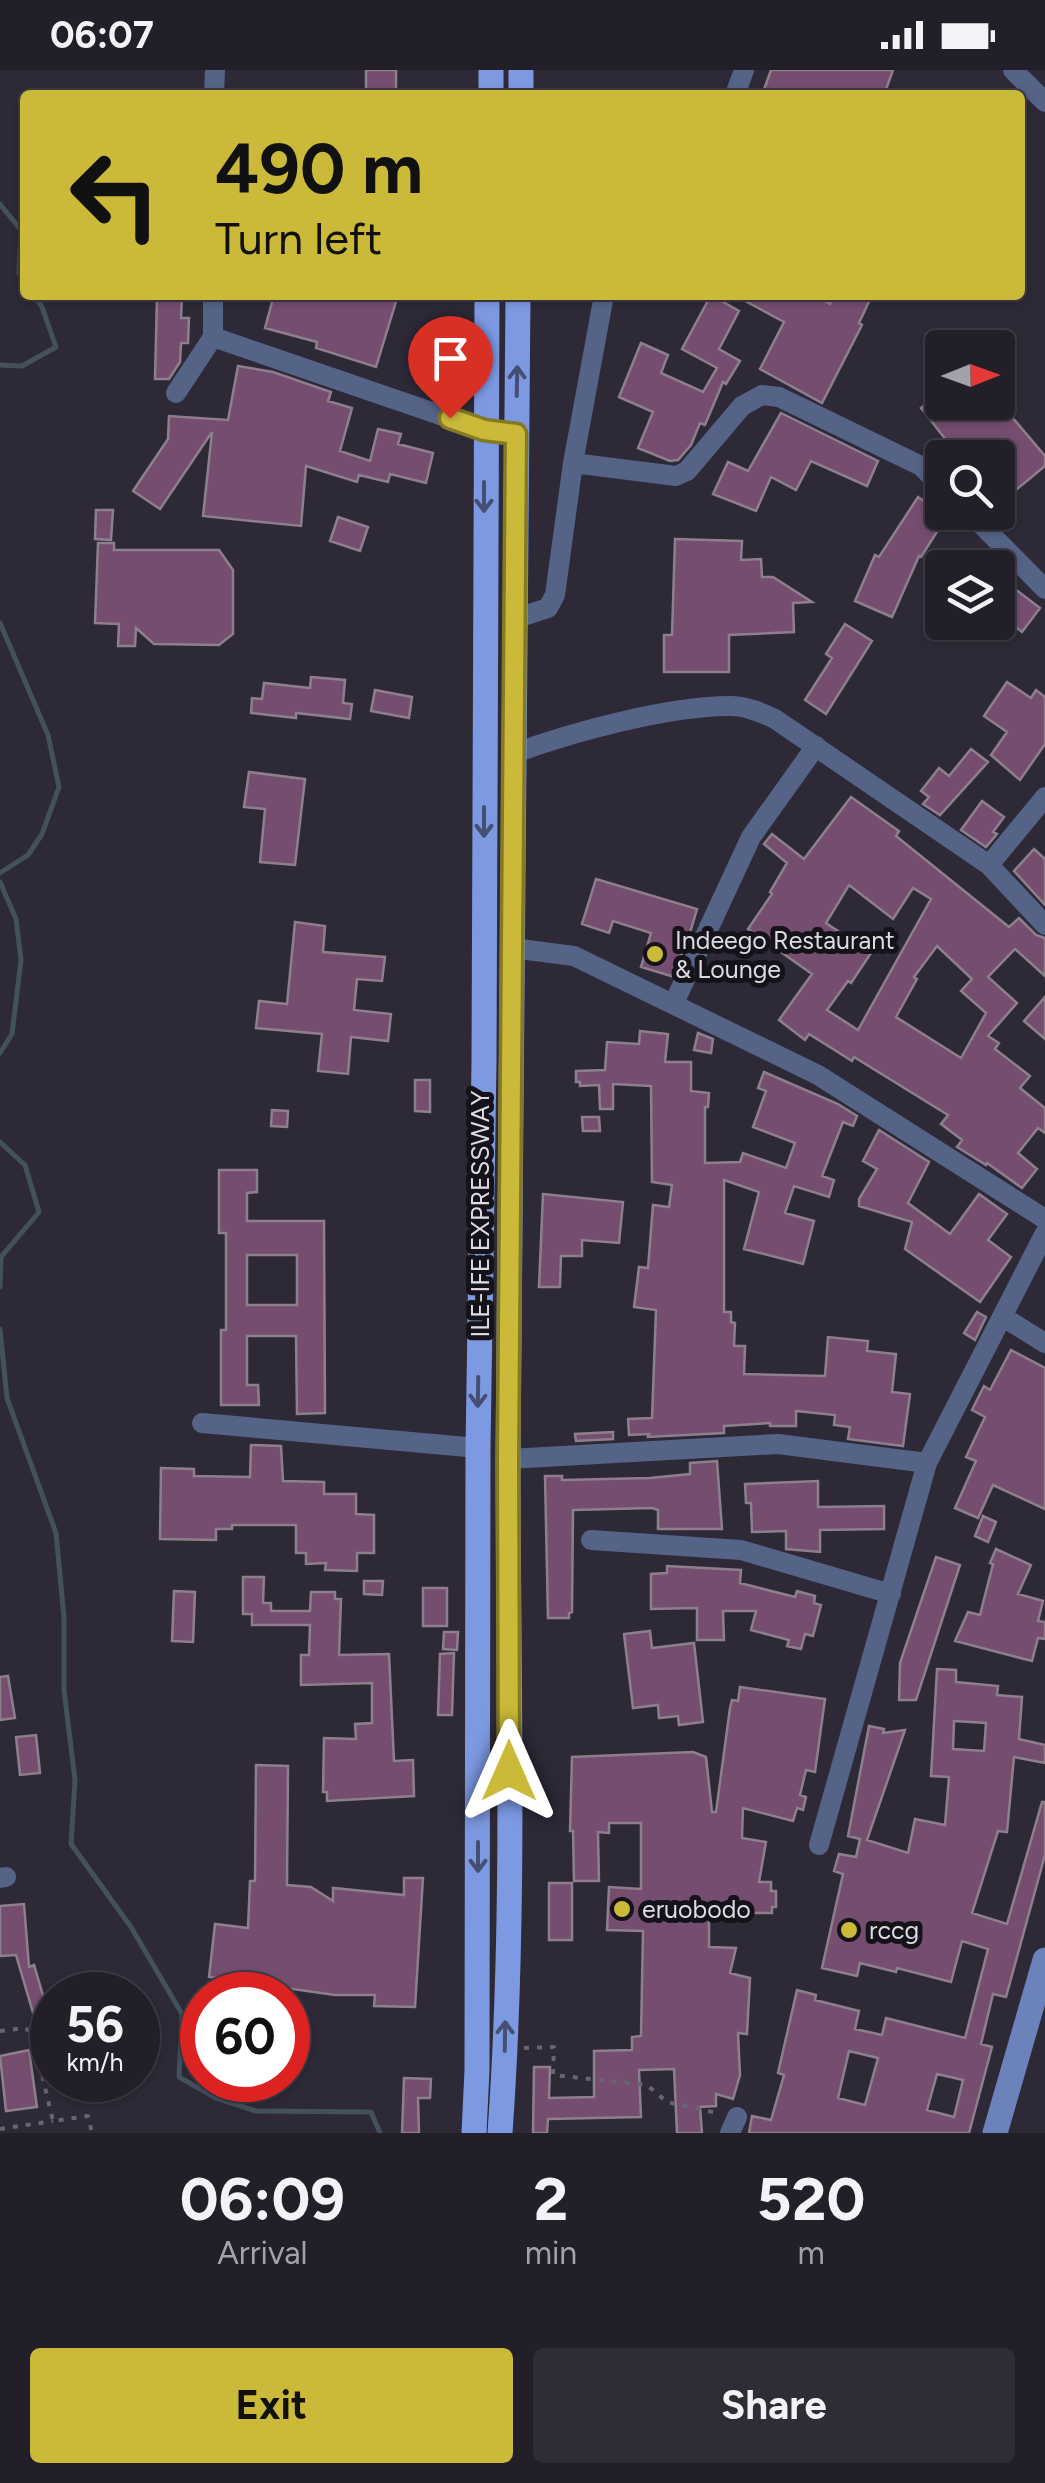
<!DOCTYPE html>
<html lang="en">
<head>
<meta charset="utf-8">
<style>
  body { margin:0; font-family:Figtree,sans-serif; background:#2e2c35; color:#f1f3f6; height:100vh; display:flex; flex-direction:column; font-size:38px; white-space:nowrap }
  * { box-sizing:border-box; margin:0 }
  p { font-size:32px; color:#a2a2a8 }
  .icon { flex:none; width:55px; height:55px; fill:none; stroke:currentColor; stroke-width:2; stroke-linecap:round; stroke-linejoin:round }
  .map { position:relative; height:2063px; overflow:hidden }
  .details { display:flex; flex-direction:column; background:#221f29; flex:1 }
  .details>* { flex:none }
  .top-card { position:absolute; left:20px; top:20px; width:1005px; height:210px; border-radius:10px; box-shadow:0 2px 8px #0004,0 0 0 2px #3f3d46; background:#cbba39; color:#111; overflow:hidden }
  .needle { width:65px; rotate:89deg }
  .fabs { position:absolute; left:925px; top:260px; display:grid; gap:20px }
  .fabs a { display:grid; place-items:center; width:90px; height:90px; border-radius:10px; background:#221f29; box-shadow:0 2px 8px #0004,0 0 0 2px #3f3d46; font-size:50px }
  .speed { position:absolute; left:30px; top:1902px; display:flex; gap:20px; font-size:50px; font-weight:700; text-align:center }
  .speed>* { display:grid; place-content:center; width:130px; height:130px; border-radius:50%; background:#221f29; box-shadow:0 2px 8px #0004,0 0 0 2px #3f3d46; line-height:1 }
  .speed small { font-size:25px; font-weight:400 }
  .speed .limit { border:15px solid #d22; background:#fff; color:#111 }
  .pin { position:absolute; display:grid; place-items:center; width:85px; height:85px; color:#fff; margin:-102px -42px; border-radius:50% 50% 50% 0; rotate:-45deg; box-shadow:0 0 10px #0007 }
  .pin .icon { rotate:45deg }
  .me { position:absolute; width:110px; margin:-55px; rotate:0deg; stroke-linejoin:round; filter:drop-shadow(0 0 8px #0008) }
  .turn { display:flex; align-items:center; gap:35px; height:210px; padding:0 30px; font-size:45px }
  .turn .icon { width:130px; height:130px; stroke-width:2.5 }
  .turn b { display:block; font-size:70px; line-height:85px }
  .eta { display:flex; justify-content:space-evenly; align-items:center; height:170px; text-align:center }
  .eta b { font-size:60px; font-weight:700; line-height:70px }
  .primary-button { display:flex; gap:20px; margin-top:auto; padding:20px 30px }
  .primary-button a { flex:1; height:115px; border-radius:10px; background:#cbba39; color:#111; font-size:40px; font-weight:700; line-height:115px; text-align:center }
  .primary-button a+a { background:#2e2c35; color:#f1f3f6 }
  .status { display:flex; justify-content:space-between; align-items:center; height:70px; padding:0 50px; background:#221f29; direction:ltr }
  .status svg { height:28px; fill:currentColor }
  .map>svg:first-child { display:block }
</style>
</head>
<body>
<div class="status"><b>06:07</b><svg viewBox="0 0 49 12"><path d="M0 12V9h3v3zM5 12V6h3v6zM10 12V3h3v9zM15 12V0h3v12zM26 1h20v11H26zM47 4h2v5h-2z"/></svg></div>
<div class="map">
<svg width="1045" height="2063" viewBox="0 0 1045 2063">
  <rect width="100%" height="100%" fill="#2d2937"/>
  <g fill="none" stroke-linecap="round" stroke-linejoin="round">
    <!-- stream -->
    <path stroke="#43515d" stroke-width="5" d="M 0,134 L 21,160 L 19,203 L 25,212
      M 0,295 L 22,296 L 56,277 L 42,237 L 34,225
      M 0,553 L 48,665 L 59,717 L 42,764 L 28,785 L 0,803
      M 0,812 L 16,849 L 21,890 L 12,964 L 0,983
      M 0,1072 L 25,1095 L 39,1142 L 1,1187 L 0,1217
      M 0,1259 L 7,1328 L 56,1463 L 64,1548 L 64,1620 L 75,1710 L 71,1774 L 131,1857 L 182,1944 L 179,2007 L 216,2028 L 256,2041 L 371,2042 L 380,2063"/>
  </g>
  <!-- building -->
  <path fill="#744d6f" stroke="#8e7f8c" stroke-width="2.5" fill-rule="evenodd" d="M 366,0 L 396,0 L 396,25 L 366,25 Z
    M 771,0 L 893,0 L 884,25 L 762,25 Z
    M 157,225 L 182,225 L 181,248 L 189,248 L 188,273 L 181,273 L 180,292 L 169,309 L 155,309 Z
    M 274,225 L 398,225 L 376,297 L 316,278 L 317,272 L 265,258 Z
    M 711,225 L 739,241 L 719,279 L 740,291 L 726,314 L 723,312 L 705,355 L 700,353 L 691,375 L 678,390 L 670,391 L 638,378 L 653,342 L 619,327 L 641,273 L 668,285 L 661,303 L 703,322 L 717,298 L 682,279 Z
    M 734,225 L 813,225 L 830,234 L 834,225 L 872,225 L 859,253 L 862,255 L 822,333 L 760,299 L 784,252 Z
    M 238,296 L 273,302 L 331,322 L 328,331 L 352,338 L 340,381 L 370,391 L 378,359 L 401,364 L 398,374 L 433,383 L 426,413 L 390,404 L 388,412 L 359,405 L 357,412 L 306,396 L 301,456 L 203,446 L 212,362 L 160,439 L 133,421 L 168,369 L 169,346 L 228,350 Z
    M 942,322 L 942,332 L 995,332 L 1003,343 L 1006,340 L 1045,386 L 1045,396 L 1006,428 L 998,417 L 998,388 L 969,388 L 956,370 L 950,375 L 921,338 Z
    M 781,343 L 878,391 L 867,416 L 811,391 L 796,420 L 771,407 L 756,441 L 713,424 L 728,392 L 748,401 Z
    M 918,427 L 947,446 L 921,487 L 919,486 L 892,547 L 855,531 L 875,485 L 879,487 Z
    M 96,440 L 113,440 L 111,470 L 95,469 Z
    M 338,447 L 368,457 L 360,481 L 330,471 Z
    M 675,469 L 742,471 L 741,490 L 761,489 L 762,507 L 773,507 L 812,532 L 793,533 L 794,562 L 729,565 L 729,602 L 664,602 L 664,565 L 672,565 Z
    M 98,473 L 114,473 L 114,480 L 219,480 L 233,500 L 233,564 L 219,575 L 154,574 L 136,558 L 135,576 L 118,576 L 119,554 L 95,553 Z
    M 998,506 L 1040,538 L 1022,562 L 998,543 Z
    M 845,554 L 872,571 L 826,644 L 805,630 L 832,588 L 826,584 Z
    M 311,607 L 345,610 L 343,633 L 352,634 L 350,649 L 296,643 L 296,648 L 251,643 L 252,628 L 262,629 L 264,613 L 310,618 Z
    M 1007,612 L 1031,628 L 1036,620 L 1045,627 L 1045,674 L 1020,710 L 991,685 L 1007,662 L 984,646 Z
    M 375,620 L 412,627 L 409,648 L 371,641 Z
    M 971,679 L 988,692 L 940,745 L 923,734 L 929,727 L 921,721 L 939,698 L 949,706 Z
    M 249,702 L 305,709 L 295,795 L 260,792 L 265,739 L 244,737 Z
    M 851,727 L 899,761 L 896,766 L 1009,857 L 1019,848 L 1036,865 L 1045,868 L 1045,906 L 1015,879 L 988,907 L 1017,933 L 988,966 L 999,973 L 995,979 L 1030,1006 L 1020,1018 L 1045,1038 L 1045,1063 L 1038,1058 L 1018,1083 L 1037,1099 L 1022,1118 L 987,1093 L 986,1095 L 957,1077 L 962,1070 L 941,1054 L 948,1045 L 854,987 L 852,991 L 809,964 L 805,970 L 779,950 L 812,904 L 748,859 L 772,824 L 770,822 L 787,793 L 764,774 L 772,764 L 804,789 ZM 849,815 L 893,849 L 913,818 L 931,829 L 858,960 L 827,940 L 848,911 L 851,913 L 871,883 L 826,853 ZM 937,876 L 972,909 L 961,921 L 986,943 L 961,988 L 896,947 L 917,909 L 914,907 Z
    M 982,731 L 1004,747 L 993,762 L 997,764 L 986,777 L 961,760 Z
    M 1034,779 L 1045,789 L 1045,835 L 1014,801 Z
    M 596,809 L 697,839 L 687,873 L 671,906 L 641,897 L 651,863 L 613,851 L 609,863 L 582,854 Z
    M 295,852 L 325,856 L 323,882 L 385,887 L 382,911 L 357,909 L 354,940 L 391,944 L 388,971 L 351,967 L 348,1004 L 318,1001 L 322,964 L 256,958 L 259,931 L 287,934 Z
    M 1045,927 L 1045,969 L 1024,951 Z
    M 640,961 L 668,964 L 665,992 L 691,992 L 691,1021 L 709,1023 L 708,1037 L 705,1037 L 705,1093 L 740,1092 L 743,1083 L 786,1098 L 795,1073 L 753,1057 L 766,1021 L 758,1018 L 764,1002 L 838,1034 L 857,1046 L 853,1056 L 843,1052 L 822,1106 L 834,1110 L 829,1127 L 794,1116 L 785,1143 L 814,1151 L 803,1194 L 744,1179 L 759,1122 L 724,1110 L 724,1242 L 731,1242 L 731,1252 L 735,1253 L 734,1276 L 745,1276 L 744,1304 L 825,1306 L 828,1267 L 868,1271 L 867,1281 L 896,1284 L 892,1322 L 910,1324 L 903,1376 L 848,1369 L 850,1357 L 834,1355 L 835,1345 L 796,1341 L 796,1356 L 770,1356 L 770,1353 L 724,1356 L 724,1363 L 648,1367 L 649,1364 L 629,1365 L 628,1349 L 652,1348 L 656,1240 L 634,1237 L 639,1197 L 648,1198 L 653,1135 L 669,1137 L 672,1115 L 652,1112 L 651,1016 L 613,1014 L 613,1039 L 600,1039 L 599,1015 L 580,1016 L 580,1012 L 576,1012 L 576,1001 L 605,1000 L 607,972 L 639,974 Z
    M 698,963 L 713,969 L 711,983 L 694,980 Z
    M 415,1010 L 430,1010 L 430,1042 L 415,1041 Z
    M 272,1040 L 288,1041 L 287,1057 L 271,1056 Z
    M 582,1047 L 599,1047 L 600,1061 L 583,1061 Z
    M 879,1060 L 929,1092 L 908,1133 L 950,1164 L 979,1124 L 1007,1144 L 988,1170 L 1011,1187 L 980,1232 L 905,1179 L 912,1152 L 859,1136 L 859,1129 L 877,1099 L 863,1091 Z
    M 219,1100 L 257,1100 L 257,1122 L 247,1123 L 247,1151 L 324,1151 L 325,1343 L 297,1344 L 296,1266 L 247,1266 L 247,1315 L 258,1315 L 259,1335 L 221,1335 L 221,1260 L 226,1260 L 226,1163 L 219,1163 ZM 247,1185 L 297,1185 L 297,1235 L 247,1235 Z
    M 543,1124 L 623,1132 L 619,1173 L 582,1170 L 582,1186 L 561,1186 L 560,1217 L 539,1217 Z
    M 977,1242 L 986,1247 L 975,1270 L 964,1263 Z
    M 1011,1280 L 1045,1298 L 1045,1439 L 993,1415 L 978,1448 L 955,1438 L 976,1391 L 966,1387 L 985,1347 L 972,1340 L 984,1316 L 990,1320 Z
    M 613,1362 L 613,1369 L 576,1371 L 575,1364 Z
    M 251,1375 L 281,1376 L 283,1411 L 324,1412 L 324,1424 L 356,1424 L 356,1444 L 374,1445 L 374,1483 L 357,1483 L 357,1501 L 325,1500 L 326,1493 L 306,1494 L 306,1483 L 296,1483 L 296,1455 L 232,1455 L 232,1459 L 216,1459 L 216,1470 L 160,1469 L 161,1398 L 194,1399 L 194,1406 L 250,1407 Z
    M 717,1391 L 722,1459 L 658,1459 L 658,1440 L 652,1438 L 573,1440 L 572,1542 L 569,1543 L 569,1548 L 548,1548 L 545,1406 L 562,1406 L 562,1410 L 650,1408 L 690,1404 L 690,1393 Z
    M 818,1411 L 818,1437 L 884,1436 L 884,1459 L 820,1460 L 820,1482 L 786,1479 L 786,1461 L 752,1462 L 751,1433 L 746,1433 L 745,1414 Z
    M 983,1446 L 996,1452 L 988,1472 L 975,1466 Z
    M 996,1479 L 1031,1495 L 1018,1524 L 1043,1531 L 1038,1551 L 1045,1552 L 1045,1569 L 1038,1568 L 1032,1591 L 955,1571 L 968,1542 L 980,1545 L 993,1494 L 990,1493 Z
    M 936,1487 L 960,1495 L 916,1630 L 899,1630 L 900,1593 Z
    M 667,1496 L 741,1500 L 740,1513 L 795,1527 L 797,1521 L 815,1526 L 814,1533 L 821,1535 L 813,1566 L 805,1564 L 801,1579 L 787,1576 L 789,1570 L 751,1560 L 756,1541 L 723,1541 L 724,1570 L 697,1570 L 697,1538 L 651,1539 L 651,1504 L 667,1503 Z
    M 243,1507 L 264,1507 L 263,1533 L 271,1533 L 271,1541 L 310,1541 L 311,1522 L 335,1522 L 335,1529 L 341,1529 L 339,1585 L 389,1584 L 394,1691 L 413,1690 L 414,1726 L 327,1731 L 327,1722 L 323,1722 L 324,1668 L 356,1669 L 355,1654 L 372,1653 L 372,1613 L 301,1615 L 301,1585 L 309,1585 L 310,1555 L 252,1555 L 252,1544 L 243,1544 Z
    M 364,1511 L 383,1511 L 382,1525 L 364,1524 Z
    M 423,1518 L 447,1518 L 447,1556 L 423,1556 Z
    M 174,1521 L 195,1522 L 193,1572 L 172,1571 Z
    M 650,1561 L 652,1578 L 694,1573 L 703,1652 L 679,1655 L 678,1646 L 659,1648 L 658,1635 L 633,1638 L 624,1564 Z
    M 444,1562 L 458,1562 L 457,1580 L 443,1579 Z
    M 454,1583 L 452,1645 L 438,1645 L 440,1584 Z
    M 937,1599 L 956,1600 L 956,1612 L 998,1616 L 997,1625 L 1022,1627 L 1019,1669 L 1045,1675 L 1045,1693 L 1014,1687 L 1007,1762 L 998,1761 L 972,1843 L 1007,1854 L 1042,1732 L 1045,1732 L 1045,1785 L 1006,1927 L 993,1924 L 981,1974 L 992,1977 L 969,2063 L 749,2063 L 752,2046 L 771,2050 L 784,2005 L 778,2003 L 797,1920 L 816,1925 L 815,1930 L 859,1941 L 855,1959 L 882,1965 L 886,1948 L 965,1968 L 988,1879 L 962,1871 L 951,1912 L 897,1898 L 896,1902 L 860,1893 L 857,1906 L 822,1898 L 843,1804 L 834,1801 L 839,1784 L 856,1787 L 860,1769 L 848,1766 L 869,1656 L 884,1659 L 883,1663 L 905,1660 L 867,1770 L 908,1783 L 915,1749 L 945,1755 L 949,1707 L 931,1706 ZM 954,1651 L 986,1653 L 984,1681 L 953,1679 ZM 849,1981 L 878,1988 L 865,2035 L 838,2028 ZM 937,2004 L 963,2010 L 954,2047 L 927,2040 Z
    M 8,1606 L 15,1648 L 0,1650 L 0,1607 Z
    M 740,1617 L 825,1629 L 815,1702 L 806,1700 L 800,1725 L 806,1727 L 803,1740 L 797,1738 L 793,1751 L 743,1738 L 742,1768 L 766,1772 L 759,1812 L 771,1812 L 771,1821 L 776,1821 L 776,1837 L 772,1837 L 772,1843 L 709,1843 L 709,1877 L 736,1878 L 730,1903 L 750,1908 L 747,1964 L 738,1963 L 740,2005 L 733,2029 L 716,2024 L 716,2036 L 700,2037 L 702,2063 L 677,2063 L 674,1999 L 639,2000 L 641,2047 L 548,2049 L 547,2063 L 533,2063 L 534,1997 L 550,1997 L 549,2028 L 594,2027 L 594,1981 L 632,1980 L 632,1967 L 641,1966 L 643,1861 L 607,1860 L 609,1817 L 641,1819 L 641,1753 L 609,1753 L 609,1763 L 598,1762 L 599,1811 L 574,1811 L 573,1761 L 570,1761 L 572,1687 L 693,1682 L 706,1687 L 712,1742 L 716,1742 L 730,1638 L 732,1630 L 738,1631 Z
    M 36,1665 L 40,1703 L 20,1705 L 16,1667 Z
    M 256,1695 L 288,1696 L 287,1815 L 311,1817 L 333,1831 L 333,1818 L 404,1825 L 404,1808 L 423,1808 L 415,1937 L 374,1936 L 375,1925 L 335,1925 L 209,1907 L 215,1854 L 248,1858 L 250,1811 L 255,1811 Z
    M 549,1813 L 572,1813 L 572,1870 L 549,1870 Z
    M 24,1834 L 29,1897 L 34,1895 L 50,1949 L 36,1953 L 16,1885 L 0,1886 L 0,1836 Z
    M 29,1980 L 37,2037 L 6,2041 L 0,1986 Z
    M 404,2008 L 431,2009 L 430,2028 L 418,2028 L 419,2063 L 402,2063 Z"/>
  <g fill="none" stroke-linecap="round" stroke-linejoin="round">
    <!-- path -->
    <path stroke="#686571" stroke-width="4" stroke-dasharray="5 8" stroke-linecap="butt" d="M 0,1961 L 25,1958 L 32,1963 L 53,2051 L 88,2046 L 92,2063
      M 524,1978 L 554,1977 L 553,2005 L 647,2015 L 667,2032 L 717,2043
      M 0,2059 L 53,2051"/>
    <!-- street -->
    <path stroke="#556387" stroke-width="20" d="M 1013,0 L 1045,32
      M 214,25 L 215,0
      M 735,25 L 744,0
      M 213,267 L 484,360 L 517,364
      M 176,323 L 213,267 L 213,225
      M 573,393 L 676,406 L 687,401 L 742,336 L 762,325 L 779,327 L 921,396 L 942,417
      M 969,442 L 1045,519
      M 514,549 L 548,538 L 555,525 L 573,393 L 604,225
      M 515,683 C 573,662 668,636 730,636 C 746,636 760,642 775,649 L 989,795 L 1045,855
      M 989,795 L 1045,727
      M 512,878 L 574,886 L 818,1005 L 1045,1149
      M 674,933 L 751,767 L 816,676
      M 1003,1247 L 1045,1273
      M 202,1353 L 478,1378
      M 508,1389 L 778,1374 L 927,1393
      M 591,1470 L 741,1480 L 891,1524
      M 819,1775 L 927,1393 L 1045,1163
      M 0,1808 L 6,1807
      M 730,2063 L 737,2047"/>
    <!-- secondary -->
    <path stroke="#6c82ba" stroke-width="25" d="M 995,2063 L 1045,1890"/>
    <!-- primary -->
    <path stroke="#7d99e2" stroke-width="25" d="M 491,25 L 491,0
      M 521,25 L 521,0
      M 474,2063 L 477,2000 L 478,1378 L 484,992 L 487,225
      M 500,2063 C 516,1839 508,1613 508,1389 C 509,1001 513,613 518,225"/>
  </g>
  <!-- one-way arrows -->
  <defs><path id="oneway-shaft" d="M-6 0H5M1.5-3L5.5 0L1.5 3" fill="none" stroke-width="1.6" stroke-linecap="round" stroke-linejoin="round" transform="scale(2.5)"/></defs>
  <g stroke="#444f73">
    <use href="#oneway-shaft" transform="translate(517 311) rotate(-89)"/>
    <use href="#oneway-shaft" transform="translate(484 427) rotate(90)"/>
    <use href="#oneway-shaft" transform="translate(484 752) rotate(90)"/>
    <use href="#oneway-shaft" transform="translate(478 1322) rotate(91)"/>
    <use href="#oneway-shaft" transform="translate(478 1787) rotate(90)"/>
    <use href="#oneway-shaft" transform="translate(505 1966) rotate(-89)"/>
  </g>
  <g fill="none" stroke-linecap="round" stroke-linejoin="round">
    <!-- route casing -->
    <g stroke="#847925" stroke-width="25">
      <path id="route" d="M 450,348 L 484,360 L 516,364 L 508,1389 L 509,1701"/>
    </g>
    <!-- route -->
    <use href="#route" stroke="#cbba39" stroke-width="18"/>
  </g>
  <!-- markers -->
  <g fill="#cbba39" stroke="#151319" stroke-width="4">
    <circle cx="655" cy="884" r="10"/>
    <circle cx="622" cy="1839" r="10"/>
    <circle cx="849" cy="1860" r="10"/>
  </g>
  <g text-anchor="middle" stroke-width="10" stroke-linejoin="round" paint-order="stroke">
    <!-- poi labels -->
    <g font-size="25" fill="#dedbe4" stroke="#151319" text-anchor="start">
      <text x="675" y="879">Indeego Restaurant<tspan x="675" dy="29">&amp; Lounge</tspan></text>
      <text x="642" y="1848">eruobodo</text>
      <text x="869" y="1869">rccg</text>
    </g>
    <!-- street labels -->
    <g font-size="25" fill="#dedbe4" stroke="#151319">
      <text transform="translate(480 1144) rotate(-90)" y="9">ILE-IFE EXPRESSWAY</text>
    </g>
  </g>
</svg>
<div class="fabs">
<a><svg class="needle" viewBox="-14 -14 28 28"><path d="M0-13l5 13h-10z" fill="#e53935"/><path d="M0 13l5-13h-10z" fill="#a2a2a8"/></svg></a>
<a><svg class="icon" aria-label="search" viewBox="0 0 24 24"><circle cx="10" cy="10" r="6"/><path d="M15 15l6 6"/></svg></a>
<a><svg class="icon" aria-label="layers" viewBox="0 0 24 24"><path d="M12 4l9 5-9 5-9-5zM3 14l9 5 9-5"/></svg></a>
</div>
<div class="speed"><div>56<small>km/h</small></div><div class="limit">60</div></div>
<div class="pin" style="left:450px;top:348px;background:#d93025"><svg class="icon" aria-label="arrive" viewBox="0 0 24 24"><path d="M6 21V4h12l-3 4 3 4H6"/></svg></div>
<svg class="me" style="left:509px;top:1701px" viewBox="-20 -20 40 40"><path d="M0-17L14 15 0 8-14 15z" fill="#cbba39" stroke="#fff" stroke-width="4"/></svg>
<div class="top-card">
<div class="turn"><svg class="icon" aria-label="left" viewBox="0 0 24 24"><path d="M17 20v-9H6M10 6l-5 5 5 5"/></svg><div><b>490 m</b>Turn left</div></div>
</div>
</div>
<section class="details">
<div class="eta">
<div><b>06:09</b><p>Arrival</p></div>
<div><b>2</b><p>min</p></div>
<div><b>520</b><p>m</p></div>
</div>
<div class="primary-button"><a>Exit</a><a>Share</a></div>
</section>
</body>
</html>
